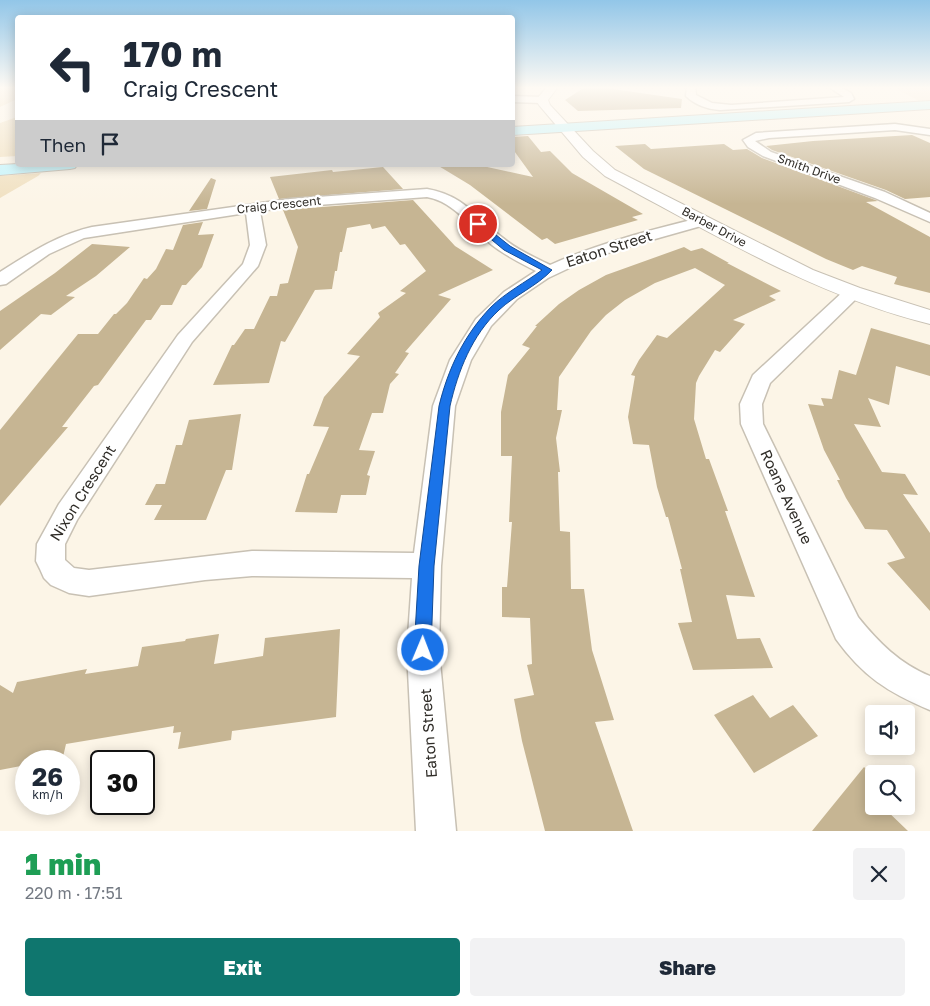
<!DOCTYPE html>
<html lang="en">
<head>
<meta charset="utf-8">
<style>
  body { margin:0; font-family:"Golos Text",sans-serif; background:#f2f2f3; color:#1f2937; height:100vh; display:flex; flex-direction:column; font-size:19px; white-space:nowrap }
  * { box-sizing:border-box; margin:0 }
  p { font-size:16px; color:#747a83 }
  .icon { flex:none; width:28px; height:28px; fill:none; stroke:currentColor; stroke-width:2; stroke-linecap:round; stroke-linejoin:round }
  .map { position:relative; height:831px; overflow:hidden }
  .panel { display:flex; flex-direction:column; background:#fff; flex:1 }
  .panel>* { flex:none }
  .banner { position:absolute; left:15px; top:15px; width:500px; height:152px; border-radius:5px; box-shadow:0 2px 12px #0003; background:#fff; color:#1f2937; overflow:hidden }
  .fabs { position:absolute; left:865px; top:705px; display:grid; gap:10px }
  .fabs a { display:grid; place-items:center; width:50px; height:50px; border-radius:5px; background:#fff; box-shadow:0 2px 12px #0003; font-size:25px }
  .speed { position:absolute; left:15px; top:750px; display:flex; gap:10px; font-size:25px; font-weight:700; text-align:center }
  .speed>* { display:grid; place-content:center; width:65px; height:65px; border-radius:50%; background:#fff; box-shadow:0 2px 12px #0003; line-height:1 }
  .speed small { font-size:12px; font-weight:400 }
  .speed .limit { border:2px solid #111; border-radius:8px; background:#fff; color:#111 }
  .pin { position:absolute; display:grid; place-items:center; width:42px; height:42px; color:#fff; margin:-21px; border:2px solid #fff; border-radius:50%; box-shadow:0 1px 5px #0007 }
  .me { position:absolute; width:55px; margin:-28px; rotate:1deg; stroke-linejoin:round; filter:drop-shadow(0 0 4px #0008) }
  .turn { display:flex; align-items:center; gap:18px; height:105px; padding:0 25px; font-size:22px }
  .turn .icon { width:65px; height:65px; stroke-width:2.5 }
  .turn b { display:block; font-size:35px; line-height:42px }
  .then { display:flex; align-items:center; height:48px; padding:0 25px; background:#0003; gap:10px; font-size:19px }
  .round { display:grid; place-items:center; flex:none; width:52px; height:52px; border-radius:5px; background:#f2f2f3 }
  .head { display:flex; align-items:center; justify-content:space-between; height:85px; padding:0 25px }
  h1 { font-size:30px; font-weight:800; line-height:38px; color:#1e9e55 }
  .primary-button { display:flex; gap:10px; margin-top:auto; padding:10px 25px }
  .primary-button a { flex:1; height:58px; border-radius:5px; background:#0f766e; color:#fff; font-size:20px; font-weight:800; line-height:58px; text-align:center }
  .primary-button a+a { background:#f2f2f3; color:#1f2937 }
  .map>svg:first-child { display:block }
</style>
</head>
<body>
<div class="map">
<svg width="930" height="831" viewBox="0 0 930 831">
  <rect width="100%" height="100%" fill="#fcf5e7"/>
  <!-- built -->
  <path fill="#f3e8d4" d="M 893,87 L 930,87 L 930,100 L 919,101 Z"/>
  <!-- green -->
  <path fill="#f0e0c0" d="M 0,87 L 17,87 L 17,99 L 0,107 Z
    M 17,117 L 17,156 L 0,157 L 0,123 Z
    M 41,173 L 38,176 L 0,198 L 0,176 Z"/>
  <!-- building -->
  <path fill="#c6b593" d="M 585,87 L 599,87 L 682,99 L 681,108 L 578,111 L 565,100 Z
    M 912,135 L 930,143 L 930,197 L 905,199 L 886,190 L 772,150 L 766,146 L 813,141 Z
    M 528,136 L 541,152 L 550,151 L 572,173 L 643,214 L 632,217 L 638,220 L 555,244 L 547,238 L 542,240 L 470,185 L 437,165 L 478,165 L 533,177 L 512,148 L 512,137 Z
    M 645,144 L 651,149 L 724,144 L 733,150 L 747,149 L 762,158 L 878,201 L 866,202 L 930,237 L 930,293 L 894,284 L 897,277 L 862,266 L 853,270 L 826,259 L 644,169 L 615,146 Z
    M 383,167 L 403,189 L 279,199 L 270,177 L 332,170 L 333,172 Z
    M 211,178 L 216,180 L 207,209 L 189,211 Z
    M 413,200 L 455,246 L 493,270 L 438,295 L 451,299 L 405,352 L 409,353 L 395,373 L 399,374 L 390,384 L 383,413 L 372,413 L 359,450 L 375,451 L 367,475 L 370,476 L 366,495 L 341,495 L 337,513 L 295,512 L 307,474 L 309,474 L 329,427 L 313,426 L 324,397 L 360,356 L 347,354 L 380,317 L 378,313 L 406,293 L 400,291 L 426,271 L 405,244 L 400,245 L 385,226 L 372,229 L 370,224 L 347,228 L 342,252 L 340,252 L 337,271 L 335,271 L 332,289 L 315,290 L 285,342 L 281,341 L 269,383 L 213,385 L 232,345 L 234,345 L 245,329 L 254,329 L 270,296 L 277,296 L 280,284 L 288,283 L 298,247 L 283,210 Z
    M 203,222 L 198,235 L 214,234 L 202,267 L 186,285 L 182,285 L 172,305 L 161,305 L 151,320 L 146,320 L 98,385 L 94,386 L 62,427 L 68,427 L 0,506 L 0,430 L 78,334 L 98,334 L 114,314 L 116,314 L 127,303 L 144,278 L 147,279 L 156,269 L 166,249 L 173,250 L 183,225 Z
    M 92,244 L 130,247 L 96,276 L 66,296 L 75,297 L 51,315 L 41,314 L 0,350 L 0,311 L 55,273 Z
    M 684,247 L 691,251 L 702,248 L 729,263 L 727,263 L 781,291 L 769,296 L 776,300 L 733,320 L 745,324 L 720,352 L 715,350 L 699,376 L 696,383 L 694,419 L 706,459 L 709,459 L 728,511 L 725,511 L 755,597 L 726,595 L 737,639 L 760,638 L 773,668 L 693,670 L 678,623 L 692,622 L 680,569 L 682,569 L 668,517 L 666,517 L 657,487 L 649,445 L 633,444 L 628,417 L 635,376 L 631,375 L 639,360 L 657,335 L 667,338 L 725,285 L 695,268 L 655,283 L 625,300 L 606,315 L 591,331 L 559,377 L 557,410 L 562,410 L 556,438 L 560,472 L 558,472 L 560,531 L 570,532 L 571,589 L 584,589 L 592,650 L 614,720 L 595,722 L 633,831 L 545,831 L 522,741 L 514,699 L 534,695 L 527,665 L 532,664 L 530,618 L 502,617 L 502,587 L 507,587 L 512,522 L 509,522 L 512,456 L 501,456 L 501,412 L 508,375 L 530,348 L 522,345 L 537,326 L 535,326 L 559,304 L 579,290 L 606,275 Z
    M 871,328 L 930,345 L 930,376 L 896,366 L 889,405 L 868,398 L 881,427 L 854,424 L 882,472 L 905,474 L 918,495 L 903,494 L 930,533 L 930,611 L 887,563 L 905,558 L 887,530 L 865,529 L 846,498 L 837,480 L 840,480 L 824,450 L 808,404 L 824,406 L 821,398 L 832,399 L 839,370 L 856,375 Z
    M 241,414 L 232,470 L 226,470 L 206,520 L 154,520 L 162,505 L 145,505 L 156,484 L 165,484 L 176,445 L 182,445 L 189,420 Z
    M 340,629 L 336,717 L 232,731 L 231,740 L 178,749 L 181,732 L 173,733 L 174,726 L 66,744 L 63,757 L 43,761 L 26,761 L 26,765 L 0,770 L 0,685 L 13,693 L 17,682 L 87,669 L 85,674 L 138,666 L 142,647 L 185,641 L 186,639 L 219,634 L 214,664 L 263,656 L 265,638 Z
    M 753,695 L 770,718 L 793,705 L 818,736 L 754,773 L 714,715 Z
    M 864,767 L 874,776 L 874,806 L 882,806 L 908,831 L 812,831 Z"/>
  <g fill="none" stroke-linecap="round" stroke-linejoin="round">
    <!-- minor casing -->
    <g stroke="#c8c1b4" stroke-width="3">
      <path id="minor" d="M 687,87 L 695,87 L 696,95 L 712,103 L 731,105 L 844,97 L 829,87 L 840,87 L 851,93 L 854,99 L 849,102 L 720,110 C 707,109 695,105 686,96 Z
        M 512,96 L 542,97 L 547,100 L 542,103 L 512,102 Z
        M 895,124 L 930,129 L 930,135 L 895,130 L 769,138 L 755,141 L 771,152 L 885,192 L 930,213 L 930,222 L 875,198 L 763,156 L 748,147 L 743,140 L 756,133 Z
        M 427,189 C 463,195 476,217 503,238 C 517,250 534,257 550,265 C 599,243 651,230 703,217 L 708,218 L 710,221 L 708,224 L 623,248 L 584,261 L 548,278 L 517,299 L 491,326 L 471,360 L 455,406 L 441,566 L 439,651 L 456,831 L 416,831 L 407,651 L 412,578 L 252,576 L 205,580 L 89,596 L 69,593 L 51,585 L 44,578 L 40,569 L 36,561 L 37,544 L 59,504 L 178,335 L 243,264 L 250,245 L 246,213 L 84,238 L 49,254 L 6,284 L 0,285 L 0,272 C 30,253 57,235 92,227 L 290,199 ZM 427,197 C 455,202 471,228 492,245 C 506,256 521,263 536,271 L 504,292 L 476,319 L 450,360 L 433,406 L 414,553 L 252,551 L 89,570 L 74,568 L 65,560 L 65,544 L 77,520 L 192,342 L 258,266 L 266,245 L 260,211 L 290,207 Z
        M 852,288 L 858,289 L 861,293 L 858,297 L 770,383 L 762,404 L 763,424 L 858,617 C 878,642 900,664 930,676 L 930,710 C 887,692 863,676 836,639 L 741,424 L 740,404 L 753,375 L 846,289 Z"/>
    </g>
    <!-- tertiary casing -->
    <g stroke="#c8c1b4" stroke-width="2">
      <path id="tertiary" d="M 547,87 L 558,87 L 548,100 L 550,105 L 593,151 L 615,170 L 813,270 L 860,288 L 930,310 L 930,324 C 813,295 710,232 605,176 L 583,157 L 539,105 L 536,100 Z"/>
    </g>
    <!-- secondary casing -->
    <g stroke="#c8c1b4" stroke-width="2">
      <path id="secondary" d="M 930,101 L 930,109 L 512,135 L 512,127 Z
        M 18,164 L 18,165 L 77,165 L 75,168 L 70,169 L 0,175 L 0,165 Z"/>
    </g>
    <!-- minor -->
    <use href="#minor" fill="#fff" fill-rule="evenodd"/>
    <!-- tertiary -->
    <use href="#tertiary" fill="#fff" fill-rule="evenodd"/>
    <!-- secondary -->
    <use href="#secondary" fill="#c3f4fc" fill-rule="evenodd"/>
  </g>
  <!-- sky -->
  <linearGradient id="sky" x2="0" y2="1"><stop stop-color="#92c6e8"/><stop offset="0.43" stop-color="#fefaf4"/><stop offset="1" stop-color="#fefaf4" stop-opacity="0"/></linearGradient>
  <rect width="930" height="204" fill="url(#sky)"/>
  <!-- route -->
  <path fill="#1a73e8" stroke="#114b97" d="M 475,223 L 481,223 L 510,246 L 552,270 C 537,286 515,295 499,310 C 472,335 458,371 450,406 L 434,566 L 431,650 L 428,656 L 423,658 L 417,656 L 414,650 L 419,566 L 439,406 C 448,369 464,335 491,307 C 505,293 526,282 542,270 L 504,250 L 475,226 Z"/>
  <g text-anchor="middle" stroke-width="4.5" stroke-linejoin="round" paint-order="stroke">
    <!-- far-street labels -->
    <g font-size="12" fill="#302d28" stroke="#fff">
      <text transform="translate(809 169) rotate(20)" y="4">Smith Drive</text>
      <text transform="translate(279 205) rotate(-6)" y="4">Craig Crescent</text>
      <text transform="translate(714 227) rotate(28)" y="4">Barber Drive</text>
    </g>
    <!-- street labels -->
    <g font-size="15" fill="#302d28" stroke="#fff">
      <text transform="translate(609 249) rotate(-18)" y="5">Eaton Street</text>
      <text transform="translate(83 493) rotate(-58)" y="5">Nixon Crescent</text>
      <text transform="translate(786 497) rotate(65)" y="5">Roane Avenue</text>
      <text transform="translate(429 733) rotate(-94)" y="5">Eaton Street</text>
    </g>
  </g>
</svg>
<div class="fabs">
<a><svg class="icon" aria-label="sound" viewBox="0 0 24 24"><path d="M4 9h4l5-4v14l-5-4H4zM17 9q2 3 0 6"/></svg></a>
<a><svg class="icon" aria-label="search" viewBox="0 0 24 24"><circle cx="10" cy="10" r="6"/><path d="M15 15l6 6"/></svg></a>
</div>
<div class="speed"><div>26<small>km/h</small></div><div class="limit">30</div></div>
<div class="pin" style="left:478px;top:224px;background:#d93025"><svg class="icon" aria-label="arrive" viewBox="0 0 24 24"><path d="M6 21V4h12l-3 4 3 4H6"/></svg></div>
<svg class="me" style="left:423px;top:650px" viewBox="-20 -20 40 40"><circle r="17" fill="#1a73e8" stroke="#fff" stroke-width="3"/><path d="M0-11L8 9 0 5-8 9z" fill="#fff"/></svg>
<div class="banner">
<div class="turn"><svg class="icon" aria-label="left" viewBox="0 0 24 24"><path d="M17 20v-9H6M10 6l-5 5 5 5"/></svg><div><b>170 m</b>Craig Crescent</div></div>
<div class="then">Then<svg class="icon" aria-label="arrive" viewBox="0 0 24 24"><path d="M6 21V4h12l-3 4 3 4H6"/></svg></div>
</div>
</div>
<section class="panel">
<div class="head"><div><h1>1 min</h1><p>220 m · 17:51</p></div><a class="round"><svg class="icon" aria-label="close" viewBox="0 0 24 24"><path d="M6 6l12 12M18 6L6 18"/></svg></a></div>
<div class="primary-button"><a>Exit</a><a>Share</a></div>
</section>
</body>
</html>
